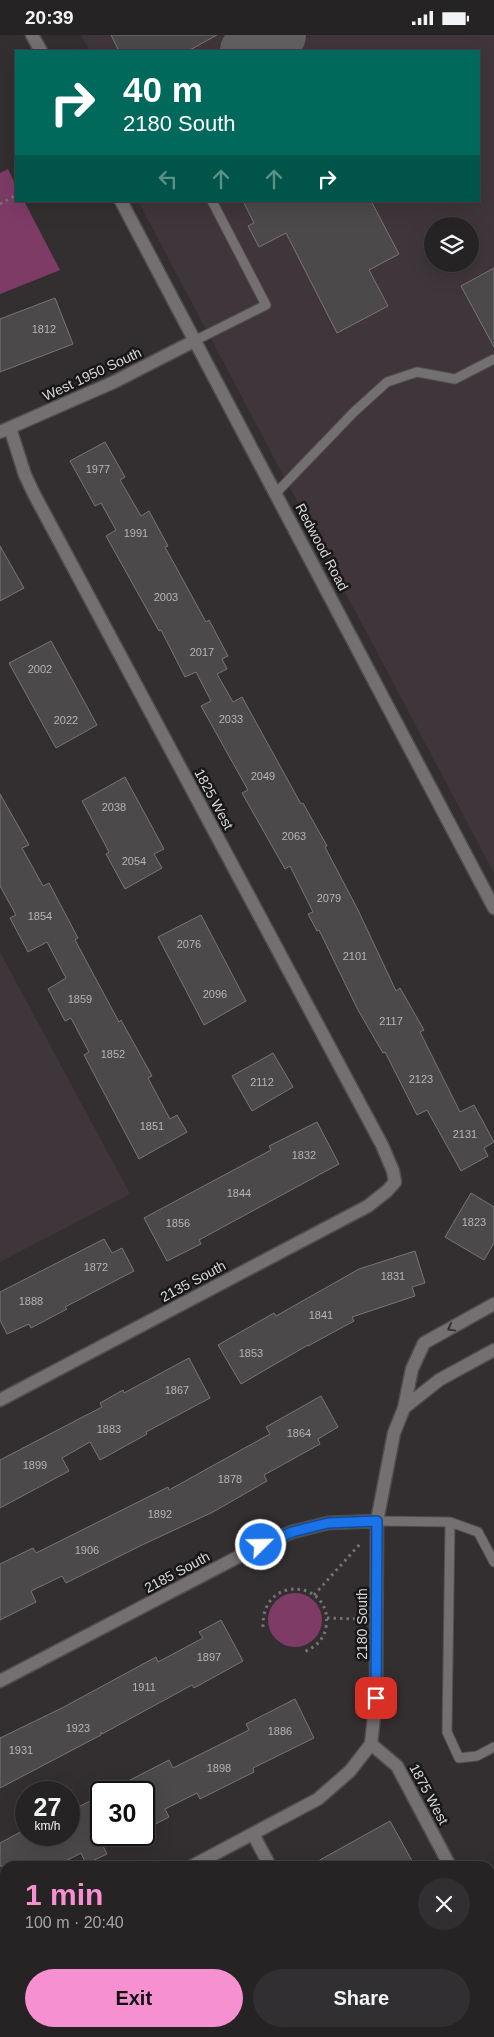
<!DOCTYPE html>
<html lang="en">
<head>
<meta charset="utf-8">
<style>
  body { margin:0; font-family:Helvetica,sans-serif; background:#322f32; color:#f1f3f6; height:100vh; display:flex; flex-direction:column; font-size:19px; white-space:nowrap }
  * { box-sizing:border-box; margin:0 }
  p { font-size:16px; color:#a4a4a7 }
  .icon { flex:none; width:28px; height:28px; fill:none; stroke:currentColor; stroke-width:2; stroke-linecap:round; stroke-linejoin:round }
  .map { position:relative; flex:1; overflow:hidden }
  .side { position:absolute; left:0px; top:1826px; width:495px; height:176px; display:flex; flex-direction:column; background:#262325; border-radius:15px 15px 0 0; box-shadow:0 5px 20px #0002,0 0 0 1px #424042 }
  .side>* { flex:none }
  .banner { position:absolute; left:15px; top:15px; width:465px; height:152px; border-radius:0px; box-shadow:0 5px 20px #0002,0 0 0 1px #424042; background:#00695c; color:#fff; overflow:hidden }
  .buttons { position:absolute; left:424px; top:182px; display:grid; gap:10px }
  .buttons a { display:grid; place-items:center; width:55px; height:55px; border-radius:50%; background:#262325; box-shadow:0 5px 20px #0002,0 0 0 1px #424042; font-size:25px }
  .speed { position:absolute; left:15px; top:1746px; display:flex; gap:10px; font-size:25px; font-weight:700; text-align:center }
  .speed>* { display:grid; place-content:center; width:65px; height:65px; border-radius:50%; background:#262325; box-shadow:0 5px 20px #0002,0 0 0 1px #424042; line-height:1 }
  .speed small { font-size:12px; font-weight:400 }
  .speed .limit { border:2px solid #111; border-radius:8px; background:#fff; color:#111 }
  .pin { position:absolute; display:grid; place-items:center; width:42px; height:42px; color:#fff; margin:-21px; border-radius:10px; box-shadow:0 2px 8px #0006 }
  .me { position:absolute; width:55px; margin:-28px; rotate:67deg; stroke-linejoin:round; filter:drop-shadow(0 0 4px #0008) }
  .turn { display:flex; align-items:center; gap:18px; height:105px; padding:0 25px; font-size:22px }
  .turn .icon { width:65px; height:65px; stroke-width:2.5 }
  .turn b { display:block; font-size:35px; line-height:42px }
  .lanes { display:flex; align-items:center; height:48px; padding:0 25px; background:#0003; justify-content:center; gap:25px; direction:ltr }
  .lanes .off { opacity:.35 }
  .round { display:grid; place-items:center; flex:none; width:52px; height:52px; border-radius:26px; background:#322f32 }
  .overview { display:flex; align-items:center; justify-content:space-between; height:85px; padding:0 25px }
  h1 { font-size:30px; font-weight:700; line-height:38px; color:#f690d0 }
  .action { display:flex; gap:10px; margin-top:auto; padding:10px 25px }
  .action a { flex:1; height:58px; border-radius:30px; background:#f690d0; color:#111; font-size:20px; font-weight:700; line-height:58px; text-align:center }
  .action a+a { background:#322f32; color:#f1f3f6 }
  .status { display:flex; justify-content:space-between; align-items:center; height:35px; padding:0 25px; background:#262325; direction:ltr }
  .status svg { height:14px; fill:currentColor }
  .map>svg:first-child { display:block }
</style>
</head>
<body>
<div class="status"><b>20:39</b><svg viewBox="0 0 49 12"><path d="M0 12V9h3v3zM5 12V6h3v6zM10 12V3h3v9zM15 12V0h3v12zM26 1h20v11H26zM47 4h2v5h-2z"/></svg></div>
<div class="map">
<svg width="494" height="2002" viewBox="0 0 494 2002">
  <rect width="100%" height="100%" fill="#332f31"/>
  <!-- built -->
  <path fill="#3f353b" fill-rule="evenodd" d="M 81,0 L 494,0 L 494,838 L 138,166 L 479,166 L 479,16 L 90,16 ZM 432,191 L 470,191 L 470,229 L 432,229 Z
    M 0,917 L 130,1159 L 0,1227 Z"/>
  <!-- green -->
  <path fill="#7d3b66" d="M 8,134 L 16,151 L 16,166 L 24,166 L 60,235 L 0,259 L 0,138 Z
    M268 1585a27 27 0 1 1 54 0a27 27 0 1 1-54 0Z"/>
  <g fill="none" stroke-linecap="round" stroke-linejoin="round">
    <!-- taxiway -->
    <path stroke="#625f60" stroke-width="56" d="M 248,16 L 278,0"/>
  </g>
  <!-- building -->
  <path fill="#4c494b" stroke="#797577" d="M 111,0 L 217,0 L 188,16 L 119,16 Z
    M 243,166 L 371,166 L 399,219 L 369,235 L 388,271 L 337,298 L 286,198 L 259,212 L 248,191 L 254,188 Z
    M 494,233 L 494,312 L 461,251 Z
    M 55,263 L 73,309 L 0,337 L 0,284 Z
    M 105,407 L 125,442 L 120,445 L 141,481 L 149,476 L 168,511 L 165,512 L 206,587 L 209,585 L 228,621 L 222,624 L 227,634 L 217,639 L 233,667 L 242,662 L 301,769 L 303,768 L 327,811 L 325,812 L 358,875 L 396,956 L 400,953 L 424,995 L 420,997 L 460,1077 L 474,1070 L 494,1107 L 484,1113 L 488,1121 L 461,1136 L 427,1075 L 417,1080 L 385,1017 L 383,1018 L 358,975 L 319,895 L 317,896 L 308,879 L 313,877 L 290,831 L 285,834 L 242,758 L 248,755 L 201,671 L 211,666 L 196,637 L 185,642 L 161,595 L 159,596 L 106,501 L 116,495 L 101,468 L 95,471 L 70,426 Z
    M 0,511 L 24,553 L 0,566 Z
    M 51,606 L 97,690 L 56,713 L 9,628 Z
    M 125,742 L 164,814 L 154,819 L 162,833 L 125,854 L 106,819 L 109,817 L 82,766 Z
    M 0,759 L 29,810 L 22,813 L 43,851 L 49,848 L 78,903 L 75,905 L 119,987 L 121,985 L 152,1041 L 148,1043 L 170,1084 L 177,1080 L 187,1097 L 139,1124 L 84,1020 L 89,1017 L 71,983 L 65,986 L 48,954 L 66,943 L 47,907 L 28,917 L 10,883 L 16,880 L 0,851 Z
    M 201,880 L 246,966 L 204,990 L 158,902 Z
    M 273,1018 L 293,1052 L 252,1076 L 232,1041 Z
    M 317,1087 L 339,1129 L 199,1205 L 201,1209 L 167,1226 L 144,1183 L 271,1115 L 269,1111 Z
    M 471,1158 L 494,1172 L 494,1208 L 484,1225 L 445,1202 Z
    M 104,1204 L 112,1218 L 122,1213 L 134,1236 L 65,1272 L 67,1274 L 31,1293 L 29,1289 L 7,1299 L 0,1285 L 0,1257 Z
    M 415,1216 L 425,1248 L 412,1252 L 415,1261 L 352,1282 L 354,1286 L 308,1311 L 308,1310 L 241,1349 L 218,1310 L 274,1278 L 276,1281 L 359,1234 Z
    M 189,1323 L 210,1363 L 146,1397 L 147,1399 L 100,1425 L 90,1407 L 62,1423 L 69,1436 L 0,1473 L 0,1425 L 102,1372 L 100,1368 L 123,1355 L 124,1358 Z
    M 321,1361 L 338,1392 L 318,1404 L 320,1409 L 264,1440 L 267,1446 L 213,1477 L 142,1510 L 66,1548 L 62,1541 L 31,1556 L 36,1567 L 0,1585 L 0,1529 L 33,1513 L 36,1518 L 168,1452 L 169,1455 L 270,1399 L 266,1392 Z
    M 221,1585 L 243,1626 L 194,1653 L 192,1650 L 102,1699 L 101,1697 L 101,1700 L 0,1753 L 0,1703 L 62,1673 L 156,1622 L 158,1627 L 203,1603 L 199,1597 Z
    M 295,1664 L 314,1703 L 253,1733 L 254,1737 L 200,1764 L 197,1758 L 165,1774 L 169,1782 L 144,1795 L 144,1758 L 105,1758 L 169,1725 L 173,1733 L 249,1695 L 246,1689 Z
    M 101,1760 L 101,1807 L 107,1819 L 86,1829 L 81,1818 L 56,1831 L 0,1831 L 0,1808 L 26,1794 L 26,1800 L 69,1800 L 69,1777 Z
    M 390,1786 L 415,1831 L 309,1831 Z"/>
  <g fill="none" stroke-linecap="round" stroke-linejoin="round">
    <!-- service casing -->
    <g stroke="#504d4e" stroke-width="11">
      <path id="service" d="M 196,305 L 266,270 L 212,166
        M 276,458 L 354,377 L 387,347 L 417,337 L 455,344 L 494,324
        M 377,1486 L 450,1487 L 447,1697 L 459,1723 L 477,1721 L 494,1712
        M 450,1487 L 478,1497 L 494,1527"/>
    </g>
    <!-- minor casing -->
    <g stroke="#504d4e" stroke-width="15">
      <path id="minor" d="M 0,397 L 114,347 L 196,305
        M 0,1365 L 368,1171 L 387,1156 L 395,1147 L 393,1136 L 382,1110 L 34,459 L 25,440 L 10,393
        M 404,1373 L 439,1345 L 494,1315
        M 0,1646 L 261,1510 L 292,1497 L 328,1488 L 377,1486
        M 371,1709 L 397,1731 L 450,1831
        M 253,1799 L 270,1831
        M 192,1831 L 318,1764 L 350,1736 L 371,1709 L 376,1663 L 377,1486 L 394,1398 L 404,1373 L 412,1334 L 424,1308 L 494,1269
        M 0,1883 L 5,1886
        M 490,1905 L 494,1912
        M 192,1998 L 194,2002
        M 15,2002 L 21,1998"/>
    </g>
    <!-- secondary casing -->
    <g stroke="#504d4e" stroke-width="15">
      <path id="secondary" d="M 32,0 L 41,16
        M 121,166 L 494,873"/>
    </g>
    <!-- path -->
    <path stroke="#757273" stroke-width="3" stroke-dasharray="2.5 4" stroke-linecap="butt" d="M 0,169 L 16,160
      M 314,1560 L 360,1509
      M 327,1583 L 357,1584
      M 263,1592 C 261,1538 334,1545 326,1592 C 324,1605 315,1612 304,1617"/>
    <!-- service -->
    <use href="#service" stroke="#747072" stroke-width="9"/>
    <!-- minor -->
    <use href="#minor" stroke="#747072" stroke-width="12"/>
    <!-- secondary -->
    <use href="#secondary" stroke="#747072" stroke-width="12"/>
  </g>
  <!-- one-way arrows -->
  <defs><path id="oneway-chevron" d="M-2-3.5L2.5 0L-2 3.5" fill="none" stroke-width="1.6" stroke-linecap="round" stroke-linejoin="round" transform="scale(1.25)"/></defs>
  <use stroke="#343234" href="#oneway-chevron" transform="translate(451 1293) rotate(151)"/>
  <g fill="none" stroke-linecap="round" stroke-linejoin="round">
    <!-- route casing -->
    <g stroke="#114b97" stroke-width="12">
      <path id="route" d="M 261,1510 L 292,1497 L 328,1488 L 377,1486 L 376,1663"/>
    </g>
    <!-- route -->
    <use href="#route" stroke="#1a73e8" stroke-width="9"/>
  </g>
  <g text-anchor="middle" stroke-width="5" stroke-linejoin="round" paint-order="stroke">
    <!-- number labels -->
    <g font-size="11" fill="#b6b4b5">
      <text x="44" y="298">1812</text>
      <text x="98" y="438">1977</text>
      <text x="136" y="502">1991</text>
      <text x="166" y="566">2003</text>
      <text x="202" y="621">2017</text>
      <text x="40" y="638">2002</text>
      <text x="231" y="688">2033</text>
      <text x="66" y="689">2022</text>
      <text x="263" y="745">2049</text>
      <text x="114" y="776">2038</text>
      <text x="294" y="805">2063</text>
      <text x="134" y="830">2054</text>
      <text x="329" y="867">2079</text>
      <text x="40" y="885">1854</text>
      <text x="189" y="913">2076</text>
      <text x="355" y="925">2101</text>
      <text x="215" y="963">2096</text>
      <text x="80" y="968">1859</text>
      <text x="391" y="990">2117</text>
      <text x="113" y="1023">1852</text>
      <text x="421" y="1048">2123</text>
      <text x="262" y="1051">2112</text>
      <text x="152" y="1095">1851</text>
      <text x="465" y="1103">2131</text>
      <text x="304" y="1124">1832</text>
      <text x="239" y="1162">1844</text>
      <text x="474" y="1191">1823</text>
      <text x="178" y="1192">1856</text>
      <text x="96" y="1236">1872</text>
      <text x="393" y="1245">1831</text>
      <text x="31" y="1270">1888</text>
      <text x="321" y="1284">1841</text>
      <text x="251" y="1322">1853</text>
      <text x="177" y="1359">1867</text>
      <text x="109" y="1398">1883</text>
      <text x="299" y="1402">1864</text>
      <text x="35" y="1434">1899</text>
      <text x="230" y="1448">1878</text>
      <text x="160" y="1483">1892</text>
      <text x="87" y="1519">1906</text>
      <text x="209" y="1626">1897</text>
      <text x="144" y="1656">1911</text>
      <text x="78" y="1697">1923</text>
      <text x="280" y="1700">1886</text>
      <text x="21" y="1719">1931</text>
      <text x="219" y="1737">1898</text>
    </g>
    <!-- street labels -->
    <g font-size="14" fill="#d9d7d8" stroke="#191819">
      <text transform="translate(92 339) rotate(-25)" y="5">West 1950 South</text>
      <text transform="translate(322 512) rotate(62)" y="5">Redwood Road</text>
      <text transform="translate(214 764) rotate(62)" y="5">1825 West</text>
      <text transform="translate(193 1246) rotate(-28)" y="5">2135 South</text>
      <text transform="translate(177 1537) rotate(-28)" y="5">2185 South</text>
      <text transform="translate(362 1589) rotate(-90)" y="5">2180 South</text>
      <text transform="translate(429 1759) rotate(62)" y="5">1875 West</text>
    </g>
  </g>
</svg>
<div class="buttons">
<a><svg class="icon" aria-label="layers" viewBox="0 0 24 24"><path d="M12 4l9 5-9 5-9-5zM3 14l9 5 9-5"/></svg></a>
</div>
<div class="speed"><div>27<small>km/h</small></div><div class="limit">30</div></div>
<div class="pin" style="left:376px;top:1663px;background:#d93025"><svg class="icon" aria-label="arrive" viewBox="0 0 24 24"><path d="M6 21V4h12l-3 4 3 4H6"/></svg></div>
<svg class="me" style="left:261px;top:1510px" viewBox="-20 -20 40 40"><circle r="17" fill="#1a73e8" stroke="#fff" stroke-width="3"/><path d="M0-11L8 9 0 5-8 9z" fill="#fff"/></svg>
<div class="banner">
<div class="turn"><svg class="icon" aria-label="right" viewBox="0 0 24 24"><path d="M7 20v-9h11M14 6l5 5-5 5"/></svg><div><b>40 m</b>2180 South</div></div>
<div class="lanes"><svg class="icon off" aria-label="left" viewBox="0 0 24 24"><path d="M17 20v-9H6M10 6l-5 5 5 5"/></svg><svg class="icon off" aria-label="ahead" viewBox="0 0 24 24"><path d="M12 20V5M6 11l6-6 6 6"/></svg><svg class="icon off" aria-label="ahead" viewBox="0 0 24 24"><path d="M12 20V5M6 11l6-6 6 6"/></svg><svg class="icon" aria-label="right" viewBox="0 0 24 24"><path d="M7 20v-9h11M14 6l5 5-5 5"/></svg></div>
</div>
<section class="side">
<div class="overview"><div><h1>1 min</h1><p>100 m · 20:40</p></div><a class="round"><svg class="icon" aria-label="close" viewBox="0 0 24 24"><path d="M6 6l12 12M18 6L6 18"/></svg></a></div>
<div class="action"><a>Exit</a><a>Share</a></div>
</section>
</div>
</body>
</html>
